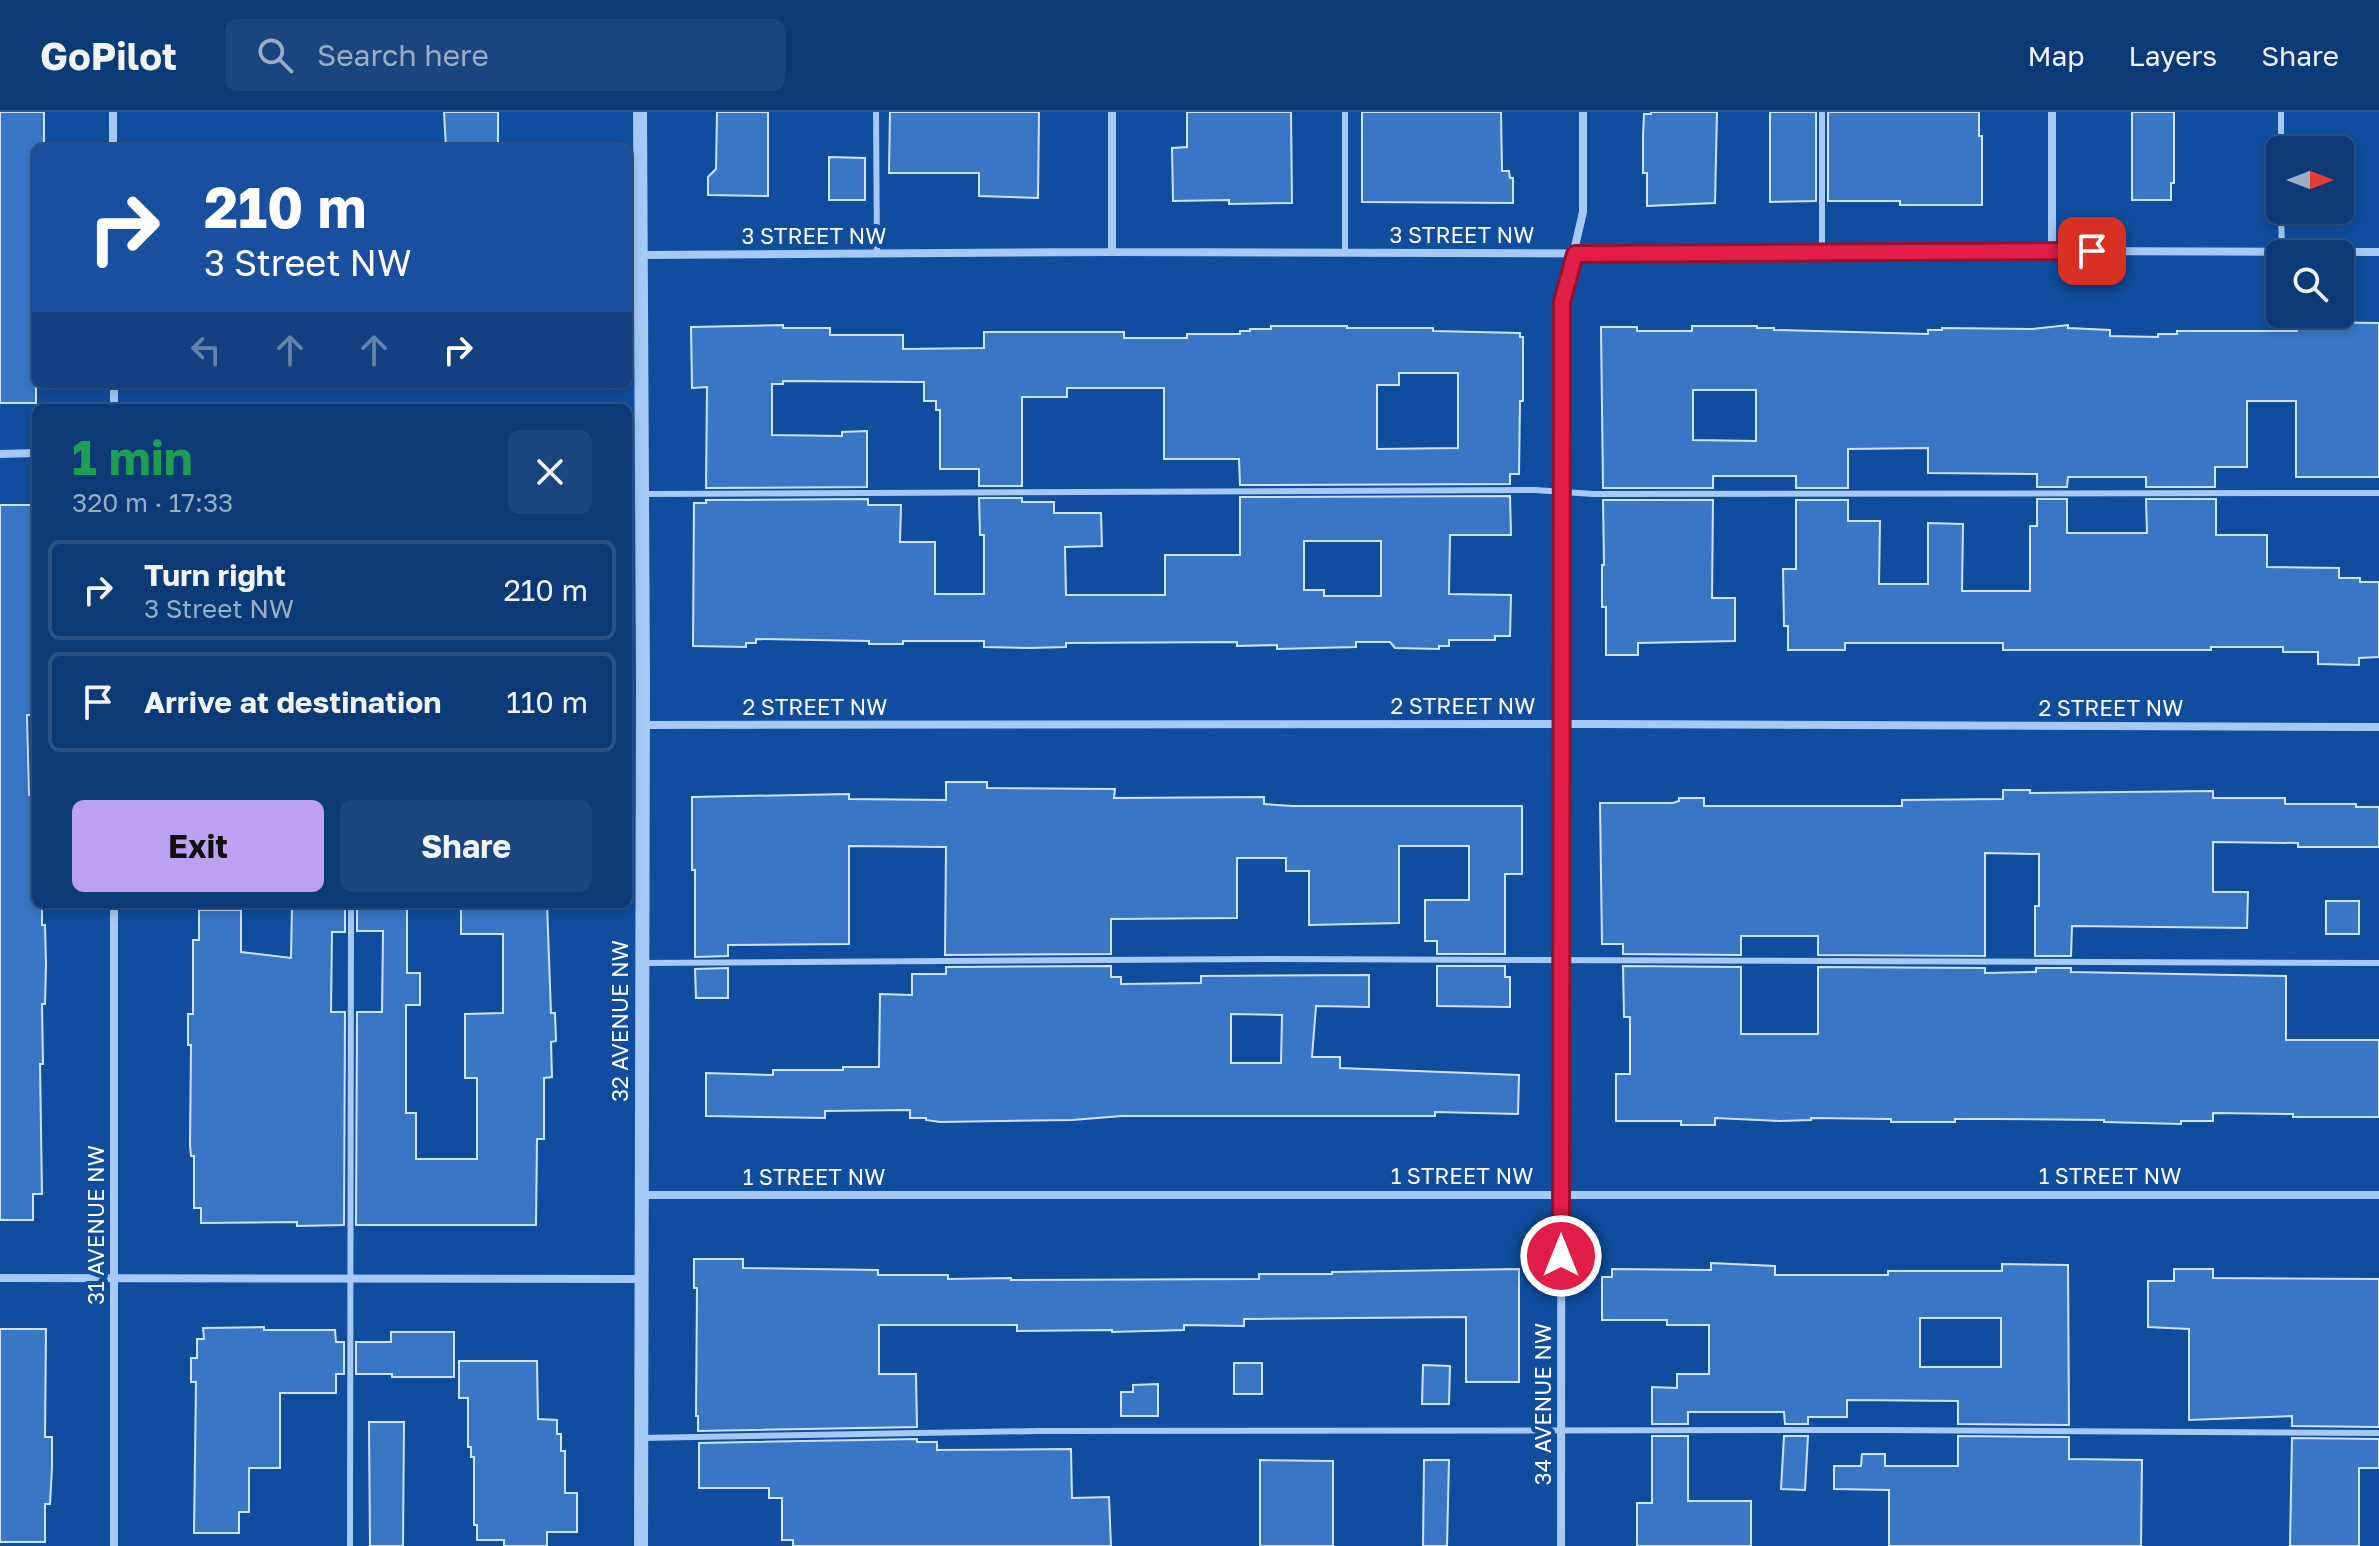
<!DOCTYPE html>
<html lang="en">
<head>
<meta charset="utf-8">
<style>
  body { margin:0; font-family:"Golos Text",sans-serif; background:#1a457e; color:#f1f3f6; height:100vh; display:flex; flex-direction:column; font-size:30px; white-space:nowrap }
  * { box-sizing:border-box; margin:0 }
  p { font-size:26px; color:#9aadc5 }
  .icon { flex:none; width:44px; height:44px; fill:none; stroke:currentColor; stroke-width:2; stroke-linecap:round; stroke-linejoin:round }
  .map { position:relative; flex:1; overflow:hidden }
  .drawer { position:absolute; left:32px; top:292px; width:600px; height:504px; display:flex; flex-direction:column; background:#0c3a76; border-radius:12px; box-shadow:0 4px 12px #0003,0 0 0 2px #2c5488 }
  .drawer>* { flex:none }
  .top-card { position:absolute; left:32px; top:32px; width:600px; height:244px; border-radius:12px; box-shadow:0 4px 12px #0003,0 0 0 2px #2c5488; background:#1a4fa0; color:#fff; overflow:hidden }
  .needle { width:52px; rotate:90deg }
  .controls { position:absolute; left:2266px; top:24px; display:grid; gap:16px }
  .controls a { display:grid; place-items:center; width:88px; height:88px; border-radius:12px; background:#0c3a76; box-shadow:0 4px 12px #0003,0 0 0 2px #2c5488; font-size:40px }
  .pin { position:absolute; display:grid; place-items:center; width:68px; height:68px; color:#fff; margin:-34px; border-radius:16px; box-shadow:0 4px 12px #0006 }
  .me { position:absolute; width:88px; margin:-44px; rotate:0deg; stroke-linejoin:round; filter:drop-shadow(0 0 6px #0008) }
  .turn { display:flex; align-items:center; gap:28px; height:168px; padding:0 40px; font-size:36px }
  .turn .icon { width:104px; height:104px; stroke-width:2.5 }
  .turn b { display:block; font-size:56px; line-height:68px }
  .lanes { display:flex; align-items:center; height:76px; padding:0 40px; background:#0003; justify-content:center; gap:40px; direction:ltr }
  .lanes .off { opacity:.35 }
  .round { display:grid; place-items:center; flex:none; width:84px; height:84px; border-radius:12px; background:#1a457e }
  .summary { display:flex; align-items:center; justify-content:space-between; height:136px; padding:0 40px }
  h1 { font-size:48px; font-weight:700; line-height:60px; color:#1e9e55 }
  .action { display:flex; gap:16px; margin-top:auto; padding:16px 40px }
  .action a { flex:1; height:92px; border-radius:12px; background:#bca0f2; color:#111; font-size:32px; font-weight:700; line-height:92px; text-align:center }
  .action a+a { background:#1a457e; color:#f1f3f6 }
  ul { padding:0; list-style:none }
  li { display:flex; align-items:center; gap:24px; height:100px; margin:0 16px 12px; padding:0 24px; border:4px solid #2c5488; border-radius:12px }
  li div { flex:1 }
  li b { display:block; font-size:30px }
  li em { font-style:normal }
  header { display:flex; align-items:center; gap:48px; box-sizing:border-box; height:112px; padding:0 40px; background:#0c3a76; border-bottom:2px solid #2c5488 }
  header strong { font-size:38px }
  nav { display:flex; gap:44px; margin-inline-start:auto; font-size:28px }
  .search { width:560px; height:72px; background:#1a457e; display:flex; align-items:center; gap:20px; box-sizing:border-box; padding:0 28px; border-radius:12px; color:#9aadc5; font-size:30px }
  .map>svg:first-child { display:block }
</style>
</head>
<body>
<header>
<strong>GoPilot</strong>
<div class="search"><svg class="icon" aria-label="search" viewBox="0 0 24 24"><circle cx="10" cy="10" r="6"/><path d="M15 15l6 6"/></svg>Search here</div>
<nav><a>Map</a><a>Layers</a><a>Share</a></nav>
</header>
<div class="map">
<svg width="2379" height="1434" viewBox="0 0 2379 1434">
  <rect width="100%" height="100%" fill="#104d9e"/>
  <!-- building -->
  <path fill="#3976c5" stroke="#cfe4fe" stroke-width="2" fill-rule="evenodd" d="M 0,0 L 44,0 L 44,36 L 36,36 L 36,291 L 0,291 Z
    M 444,0 L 498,0 L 498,36 L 446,36 Z
    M 717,0 L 768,0 L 768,84 L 708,83 L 708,65 L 716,57 Z
    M 890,0 L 1039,0 L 1038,86 L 979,84 L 979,61 L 889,61 Z
    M 1187,0 L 1291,0 L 1292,91 L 1229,92 L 1229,88 L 1173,89 L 1172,36 L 1187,35 Z
    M 1362,0 L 1501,0 L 1502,59 L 1509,59 L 1510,66 L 1513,66 L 1513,91 L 1362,90 Z
    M 1651,0 L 1717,0 L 1715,91 L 1647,94 L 1647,61 L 1643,61 L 1643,24 L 1644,2 L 1651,2 Z
    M 1770,0 L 1816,0 L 1816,89 L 1770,90 Z
    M 1828,0 L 1979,0 L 1979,24 L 1982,24 L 1982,93 L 1900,93 L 1900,89 L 1828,89 Z
    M 2132,0 L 2174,0 L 2174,71 L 2171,71 L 2171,88 L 2132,88 Z
    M 829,45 L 865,46 L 865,88 L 829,88 Z
    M 2307,210 L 2379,211 L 2379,365 L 2296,365 L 2296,289 L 2247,289 L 2247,355 L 2215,355 L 2215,375 L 2146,375 L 2146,365 L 2068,365 L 2067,375 L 2037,375 L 2037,362 L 1928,361 L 1928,336 L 1848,337 L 1848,376 L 1796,376 L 1796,364 L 1713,364 L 1713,376 L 1603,376 L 1601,215 L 1637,215 L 1637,219 L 1692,219 L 1692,214 L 1757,214 L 1757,216 L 1774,216 L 1774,218 L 1928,222 L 1928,218 L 1942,218 L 1942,216 L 2031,217 L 2068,213 L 2068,216 L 2110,218 L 2110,224 L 2158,225 L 2158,222 L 2177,222 L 2177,219 L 2297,219 L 2297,213 L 2307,213 ZM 1693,278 L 1756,278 L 1756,329 L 1693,328 Z
    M 783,213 L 783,216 L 830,216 L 830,223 L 903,223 L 903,237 L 984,236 L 984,220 L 1124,220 L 1124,226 L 1187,226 L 1187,222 L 1240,222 L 1240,219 L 1250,219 L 1250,217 L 1271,217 L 1271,214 L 1347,214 L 1347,216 L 1433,216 L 1433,219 L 1520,221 L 1520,225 L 1523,225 L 1523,289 L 1520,289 L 1519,362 L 1510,362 L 1510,372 L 1240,373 L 1239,347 L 1164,347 L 1164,276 L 1067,276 L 1067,285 L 1022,285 L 1022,374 L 979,374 L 979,357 L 940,357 L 940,298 L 936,298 L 936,289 L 924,289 L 924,270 L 783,269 L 783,272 L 772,272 L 772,323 L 842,324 L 842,320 L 867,319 L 867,375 L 706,376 L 707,275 L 692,276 L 691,215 ZM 1399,261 L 1458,261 L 1458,336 L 1377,337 L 1377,273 L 1399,273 Z
    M 1510,384 L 1511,423 L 1450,423 L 1449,482 L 1511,483 L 1510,524 L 1495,524 L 1495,528 L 1449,528 L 1449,534 L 1439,534 L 1439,537 L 1395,536 L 1390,530 L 1356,530 L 1356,535 L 1277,537 L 1277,533 L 1237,534 L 1237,530 L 1066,531 L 1066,535 L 1030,536 L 984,535 L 984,529 L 903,529 L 903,532 L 869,532 L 869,529 L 756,527 L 756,531 L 746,531 L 746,535 L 693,534 L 694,391 L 706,391 L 706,388 L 868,387 L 868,393 L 901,393 L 900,430 L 935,430 L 935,482 L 984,482 L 984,423 L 980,423 L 979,386 L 1022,386 L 1022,390 L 1054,390 L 1054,401 L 1101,401 L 1102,434 L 1065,435 L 1066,483 L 1165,483 L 1165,443 L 1240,443 L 1240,385 ZM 1304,429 L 1381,429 L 1381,484 L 1324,484 L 1324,478 L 1304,478 Z
    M 2037,387 L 2067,387 L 2067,421 L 2147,421 L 2146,387 L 2216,387 L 2216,423 L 2267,423 L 2267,455 L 2339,456 L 2339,466 L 2360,466 L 2360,470 L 2379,470 L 2379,545 L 2359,546 L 2359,553 L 2318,552 L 2318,540 L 2283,540 L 2283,535 L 2211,535 L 2211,538 L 2003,538 L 2003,531 L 1845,531 L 1845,538 L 1788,538 L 1788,514 L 1784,514 L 1783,457 L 1796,457 L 1796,388 L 1848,388 L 1848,409 L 1880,409 L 1879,472 L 1928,472 L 1928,411 L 1963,412 L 1962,479 L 2030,479 L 2030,414 L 2037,414 Z
    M 1603,388 L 1713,388 L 1712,486 L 1735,486 L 1735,529 L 1638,531 L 1638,543 L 1606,543 L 1606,495 L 1602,495 L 1602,453 L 1604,453 Z
    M 0,393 L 36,393 L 36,603 L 27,603 L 29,683 L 36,683 L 36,792 L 42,792 L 42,813 L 45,813 L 46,853 L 45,892 L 42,892 L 43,952 L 40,952 L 42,1082 L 33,1082 L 33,1108 L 0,1108 Z
    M 946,670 L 987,670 L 987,676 L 1115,677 L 1114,686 L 1264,685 L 1264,692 L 1292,694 L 1522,694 L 1522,762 L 1505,762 L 1505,842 L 1437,842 L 1437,829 L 1425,829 L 1425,788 L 1469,788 L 1469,734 L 1399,734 L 1399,811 L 1309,813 L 1309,759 L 1286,759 L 1286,746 L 1237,746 L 1237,806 L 1111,807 L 1111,842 L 945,843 L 946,735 L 849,734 L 849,832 L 728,833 L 728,844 L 695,845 L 695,758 L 692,758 L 692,685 L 849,682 L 849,687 L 946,688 Z
    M 2003,678 L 2030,678 L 2030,681 L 2213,679 L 2213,686 L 2285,686 L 2285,692 L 2356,692 L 2356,695 L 2379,695 L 2379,735 L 2298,735 L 2298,731 L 2213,730 L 2213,780 L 2248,780 L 2247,816 L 2072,814 L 2071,844 L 2035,844 L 2035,794 L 2039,794 L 2039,742 L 1985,741 L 1985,844 L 1818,843 L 1818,824 L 1741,824 L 1741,843 L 1623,842 L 1623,832 L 1602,832 L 1600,691 L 1673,691 L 1679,689 L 1679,686 L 1704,686 L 1704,694 L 1902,694 L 1902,688 L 2003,687 Z
    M 2326,789 L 2359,789 L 2359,822 L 2326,822 Z
    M 292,792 L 345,792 L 345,820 L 332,820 L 331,900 L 345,900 L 344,1113 L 297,1114 L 297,1110 L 201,1111 L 201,1096 L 194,1096 L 194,1044 L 191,1044 L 190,1033 L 191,933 L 188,933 L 188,902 L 193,902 L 193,828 L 199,828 L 199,798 L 241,798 L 241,840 L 291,846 Z
    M 357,792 L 407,792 L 407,861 L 420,861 L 420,893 L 406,893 L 406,1001 L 416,1001 L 416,1047 L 477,1047 L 477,966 L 465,966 L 465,902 L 503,901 L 503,822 L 461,822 L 461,792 L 547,792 L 551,901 L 555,901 L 556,929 L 551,930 L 552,965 L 544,966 L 544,1027 L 537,1027 L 536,1113 L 356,1113 L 357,900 L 382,900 L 383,819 L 357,819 Z
    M 1111,854 L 1111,865 L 1121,865 L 1121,872 L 1201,871 L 1201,864 L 1369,863 L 1369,895 L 1316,894 L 1312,945 L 1340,945 L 1340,956 L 1519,963 L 1518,1002 L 1435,1000 L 1435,1004 L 1122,1004 L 1072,1008 L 940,1010 L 926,1008 L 926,1006 L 910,1006 L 910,998 L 825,999 L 825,1006 L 706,1004 L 706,961 L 773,963 L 773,958 L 843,958 L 843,955 L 879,955 L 880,882 L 912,883 L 912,862 L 946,862 L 946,855 ZM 1231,902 L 1282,903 L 1281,951 L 1231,951 Z
    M 1437,854 L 1505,854 L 1505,865 L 1510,865 L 1510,895 L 1437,894 Z
    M 1623,854 L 1741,855 L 1741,922 L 1818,922 L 1818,855 L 1985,856 L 1985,861 L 2036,860 L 2036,856 L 2071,856 L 2071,860 L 2286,864 L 2286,928 L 2379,928 L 2379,1005 L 2293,1005 L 2293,1002 L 2213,1001 L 2213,1009 L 2181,1009 L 2181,1012 L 2104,1010 L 2104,1008 L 1993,1007 L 1955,1007 L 1955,1010 L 1891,1010 L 1891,1007 L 1811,1006 L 1811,1008 L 1780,1009 L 1715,1006 L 1715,1013 L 1681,1013 L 1681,1009 L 1616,1009 L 1616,962 L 1630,962 L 1630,905 L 1624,905 Z
    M 728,856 L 728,886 L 696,886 L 695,857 Z
    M 694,1147 L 743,1147 L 743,1156 L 878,1158 L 878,1163 L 948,1163 L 948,1167 L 1011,1166 L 1011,1168 L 1259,1167 L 1259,1162 L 1332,1162 L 1332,1160 L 1519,1157 L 1519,1270 L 1466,1270 L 1466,1205 L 1244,1207 L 1244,1214 L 1184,1213 L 1184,1218 L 1112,1220 L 1112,1218 L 1017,1219 L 1017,1213 L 879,1213 L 879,1262 L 916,1262 L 917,1315 L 698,1319 L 698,1304 L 696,1304 L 697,1176 L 694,1176 Z
    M 1711,1151 L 1775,1154 L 1775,1163 L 1888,1163 L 1888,1159 L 2002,1159 L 2002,1152 L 2068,1153 L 2069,1313 L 1958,1312 L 1958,1289 L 1847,1288 L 1847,1305 L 1808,1305 L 1808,1312 L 1785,1312 L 1784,1300 L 1688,1300 L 1688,1312 L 1652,1312 L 1652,1275 L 1677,1276 L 1677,1262 L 1709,1262 L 1709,1213 L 1667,1213 L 1667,1208 L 1602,1208 L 1602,1165 L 1612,1165 L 1612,1157 L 1711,1158 ZM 1920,1206 L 2001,1206 L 2001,1255 L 1920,1255 Z
    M 2174,1157 L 2213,1157 L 2213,1166 L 2379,1167 L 2379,1315 L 2292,1314 L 2292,1304 L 2189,1308 L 2189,1217 L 2148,1215 L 2148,1169 L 2174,1169 Z
    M 264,1215 L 264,1218 L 335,1218 L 336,1230 L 344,1230 L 344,1262 L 336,1262 L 336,1281 L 280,1281 L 280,1356 L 249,1356 L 249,1400 L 239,1400 L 239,1421 L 194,1421 L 196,1270 L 191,1270 L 191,1246 L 197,1246 L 197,1227 L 204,1227 L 203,1216 Z
    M 0,1217 L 46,1217 L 45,1325 L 52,1325 L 52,1355 L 50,1392 L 45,1392 L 45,1430 L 0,1430 Z
    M 391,1220 L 454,1220 L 454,1265 L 392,1265 L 392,1262 L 356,1262 L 356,1230 L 391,1230 Z
    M 459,1249 L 537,1249 L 538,1307 L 557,1308 L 557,1322 L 561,1322 L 561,1339 L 565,1339 L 565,1381 L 577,1381 L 577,1420 L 547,1420 L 547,1434 L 504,1434 L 504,1428 L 477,1428 L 477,1413 L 474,1413 L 474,1345 L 471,1345 L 471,1335 L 468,1335 L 468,1286 L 459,1286 Z
    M 1234,1251 L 1262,1251 L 1262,1282 L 1234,1282 Z
    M 1423,1253 L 1450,1254 L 1449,1292 L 1422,1292 Z
    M 1158,1272 L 1158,1304 L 1121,1304 L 1121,1280 L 1133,1280 L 1133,1273 Z
    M 369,1310 L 404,1310 L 403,1434 L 370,1434 Z
    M 1652,1324 L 1688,1324 L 1688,1389 L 1751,1389 L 1751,1434 L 1637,1434 L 1637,1391 L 1652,1391 Z
    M 1784,1324 L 1808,1324 L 1805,1378 L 1781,1377 Z
    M 1958,1324 L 2069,1325 L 2069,1347 L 2142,1348 L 2141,1434 L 1889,1434 L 1889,1378 L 1834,1377 L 1834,1354 L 1861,1354 L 1862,1342 L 1885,1342 L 1885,1354 L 1958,1354 Z
    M 2292,1326 L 2379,1327 L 2379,1356 L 2359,1356 L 2359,1434 L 2290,1434 Z
    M 917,1327 L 917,1330 L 937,1330 L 937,1338 L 1071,1337 L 1072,1386 L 1109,1385 L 1111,1434 L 793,1434 L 793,1428 L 782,1428 L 782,1386 L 769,1386 L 769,1376 L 699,1376 L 699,1331 Z
    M 1260,1348 L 1333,1349 L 1333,1434 L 1260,1434 Z
    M 1424,1348 L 1449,1348 L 1447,1434 L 1423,1434 Z"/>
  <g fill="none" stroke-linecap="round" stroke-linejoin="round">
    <!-- service -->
    <path stroke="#a6c9f5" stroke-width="6" d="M 876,0 L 877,142
      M 1345,0 L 1345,140
      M 1822,0 L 1822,142
      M 2281,0 L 2281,38
      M 2281,98 L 2282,140
      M 628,146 L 640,143
      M 643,382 L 1535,378 L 1593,382 L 2379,381
      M 643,851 L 1267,847 L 2379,851
      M 641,1326 L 1039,1319 L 1882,1318 L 2379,1321
      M 350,1434 L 351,792"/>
    <!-- minor -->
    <path stroke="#a6c9f5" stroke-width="8" d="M 1112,0 L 1112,140
      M 2052,0 L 2052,139
      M 113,36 L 113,0
      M 640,143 L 1112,140 L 1822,142 L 2052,139 L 2379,140
      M 114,272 L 114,296
      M 0,342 L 36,341
      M 642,613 L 1594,612 L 2379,615
      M 114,792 L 114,1434
      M 641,1083 L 2379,1083
      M 0,1166 L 641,1167
      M 1561,1434 L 1562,190 L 1583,100 L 1583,0"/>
    <!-- tertiary -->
    <path stroke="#a6c9f5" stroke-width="14" d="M 640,0 L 643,570 L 641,1434"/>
  </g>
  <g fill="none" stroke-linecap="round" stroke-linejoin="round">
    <!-- route casing -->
    <g stroke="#92132f" stroke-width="20">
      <path id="route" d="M 1561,1144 L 1562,190 L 1575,142 L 2092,139"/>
    </g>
    <!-- route -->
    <use href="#route" stroke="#e11d48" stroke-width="14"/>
  </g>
  <g text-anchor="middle" stroke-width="8" stroke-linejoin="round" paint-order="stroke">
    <!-- street labels -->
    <g font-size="22" fill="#fff" stroke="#104d9e">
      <text x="1462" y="131">3 STREET NW</text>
      <text x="814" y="132">3 STREET NW</text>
      <text x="1463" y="602">2 STREET NW</text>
      <text x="815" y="603">2 STREET NW</text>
      <text x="2111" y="604">2 STREET NW</text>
      <text transform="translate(620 909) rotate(-90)" y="8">32 AVENUE NW</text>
      <text x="1462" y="1072">1 STREET NW</text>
      <text x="2110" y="1072">1 STREET NW</text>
      <text x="814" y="1073">1 STREET NW</text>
      <text transform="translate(96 1113) rotate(-90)" y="8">31 AVENUE NW</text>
      <text transform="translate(1543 1292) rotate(-90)" y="8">34 AVENUE NW</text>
    </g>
  </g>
</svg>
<div class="controls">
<a><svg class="needle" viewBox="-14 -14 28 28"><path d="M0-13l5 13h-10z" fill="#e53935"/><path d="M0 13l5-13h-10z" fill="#9aadc5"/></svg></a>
<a><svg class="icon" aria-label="search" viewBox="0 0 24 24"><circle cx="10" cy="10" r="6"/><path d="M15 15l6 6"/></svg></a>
</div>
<div class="pin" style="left:2092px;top:139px;background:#d93025"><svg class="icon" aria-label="arrive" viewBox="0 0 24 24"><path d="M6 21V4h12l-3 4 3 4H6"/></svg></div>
<svg class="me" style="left:1561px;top:1144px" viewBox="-20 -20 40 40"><circle r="17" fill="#e11d48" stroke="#fff" stroke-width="3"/><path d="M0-11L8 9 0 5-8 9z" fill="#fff"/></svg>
<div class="top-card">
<div class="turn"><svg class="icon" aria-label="right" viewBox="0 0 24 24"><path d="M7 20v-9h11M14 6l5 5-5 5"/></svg><div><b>210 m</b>3 Street NW</div></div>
<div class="lanes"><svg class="icon off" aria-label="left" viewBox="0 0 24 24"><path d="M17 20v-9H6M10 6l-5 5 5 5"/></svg><svg class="icon off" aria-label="ahead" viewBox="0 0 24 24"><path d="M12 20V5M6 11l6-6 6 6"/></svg><svg class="icon off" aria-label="ahead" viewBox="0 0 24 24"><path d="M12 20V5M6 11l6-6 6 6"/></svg><svg class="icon" aria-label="right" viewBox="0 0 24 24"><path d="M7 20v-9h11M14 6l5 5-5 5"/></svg></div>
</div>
<section class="drawer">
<div class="summary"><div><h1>1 min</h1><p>320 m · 17:33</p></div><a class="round"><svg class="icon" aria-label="close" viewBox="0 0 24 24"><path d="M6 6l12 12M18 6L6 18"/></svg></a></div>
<ul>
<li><svg class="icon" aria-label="right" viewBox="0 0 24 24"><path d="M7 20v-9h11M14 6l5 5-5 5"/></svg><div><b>Turn right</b><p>3 Street NW</p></div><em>210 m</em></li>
<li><svg class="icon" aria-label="arrive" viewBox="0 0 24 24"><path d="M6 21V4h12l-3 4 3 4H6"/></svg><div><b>Arrive at destination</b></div><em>110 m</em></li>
</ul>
<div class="action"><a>Exit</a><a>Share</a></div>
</section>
</div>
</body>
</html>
